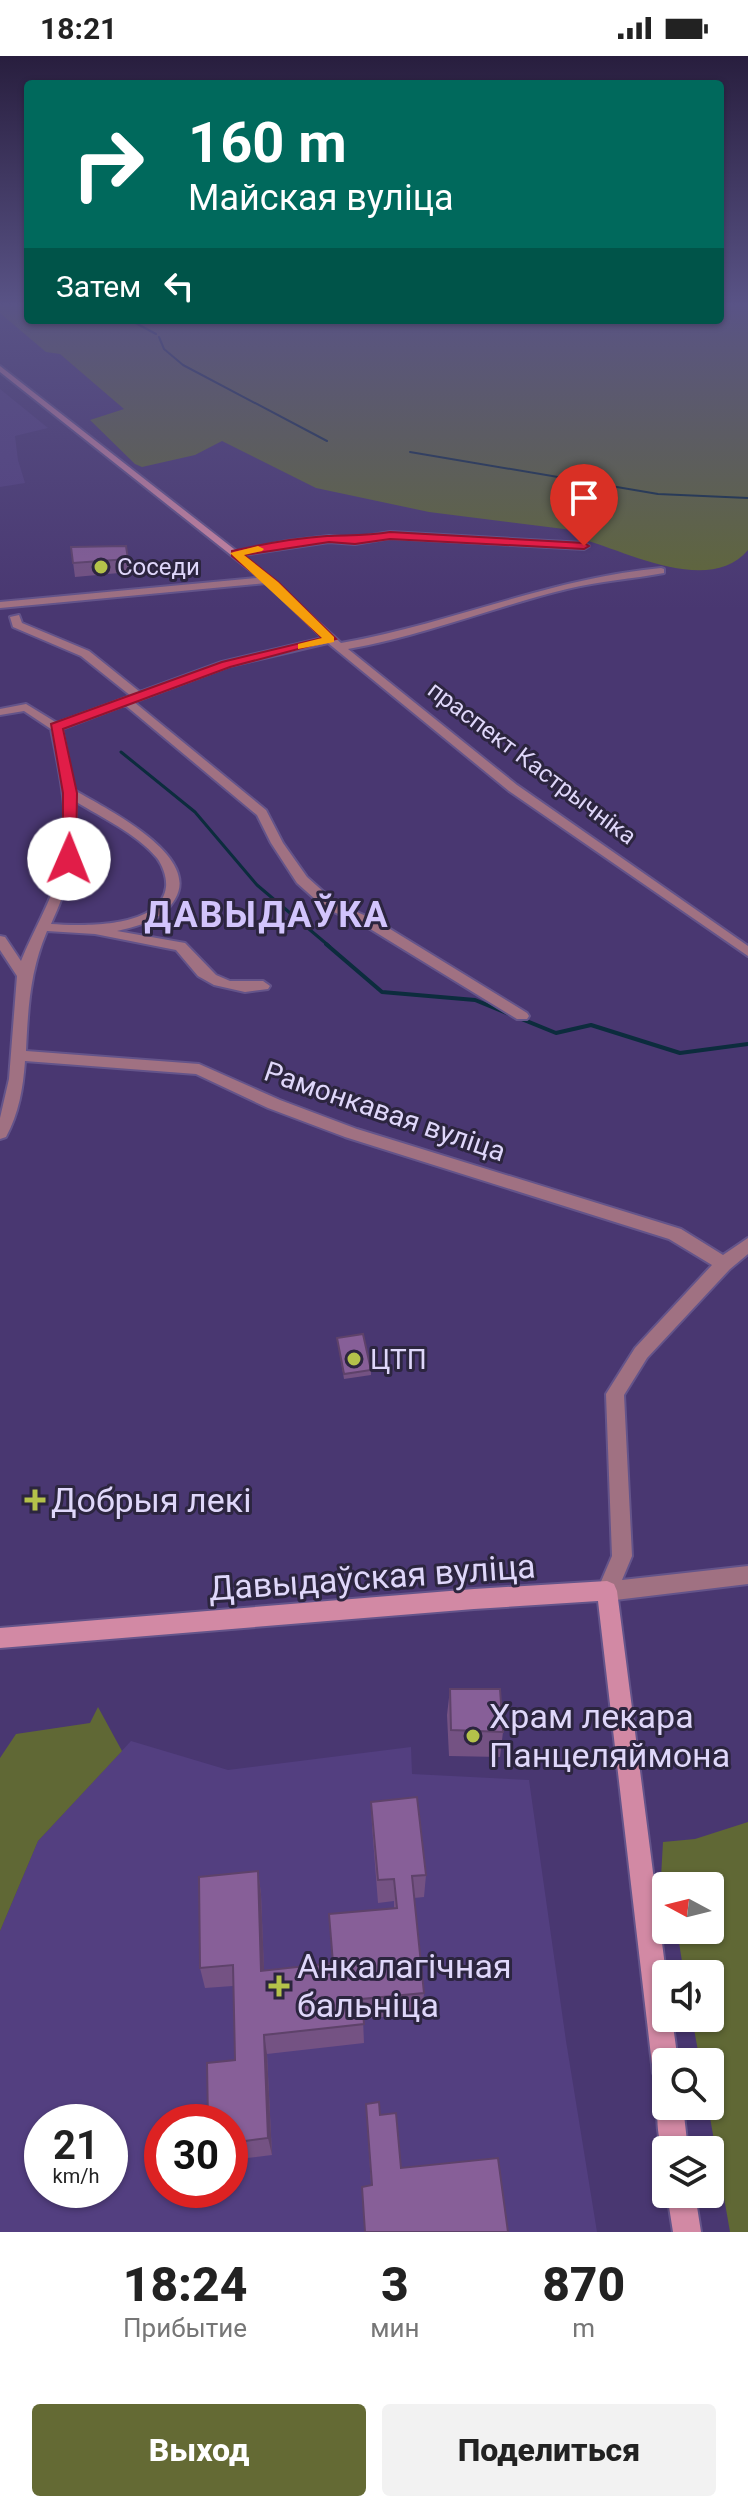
<!DOCTYPE html>
<html lang="ru">
<head>
<meta charset="utf-8">
<style>
  body { margin:0; font-family:Roboto,sans-serif; background:#f2f2f2; color:#222; height:100vh; display:flex; flex-direction:column; font-size:30px; white-space:nowrap }
  * { box-sizing:border-box; margin:0 }
  p { font-size:26px; color:#767676 }
  .icon { flex:none; width:44px; height:44px; fill:none; stroke:currentColor; stroke-width:2; stroke-linecap:round; stroke-linejoin:round }
  .map { position:relative; height:2176px; overflow:hidden }
  .panel { display:flex; flex-direction:column; background:#fff; flex:1 }
  .panel>* { flex:none }
  .guide { position:absolute; left:24px; top:24px; width:700px; height:244px; border-radius:8px; box-shadow:0 2px 6px #0004; background:#00695c; color:#fff; overflow:hidden }
  .needle { width:52px; rotate:277deg }
  .buttons { position:absolute; left:652px; top:1816px; display:grid; gap:16px }
  .buttons a { display:grid; place-items:center; width:72px; height:72px; border-radius:8px; background:#fff; box-shadow:0 2px 6px #0004; font-size:40px }
  .speed { position:absolute; left:24px; top:2048px; display:flex; gap:16px; font-size:40px; font-weight:700; text-align:center }
  .speed>* { display:grid; place-content:center; width:104px; height:104px; border-radius:50%; background:#fff; box-shadow:0 2px 6px #0004; line-height:1 }
  .speed small { font-size:20px; font-weight:400 }
  .speed .limit { border:12px solid #d22; background:#fff; color:#111 }
  .pin { position:absolute; display:grid; place-items:center; width:68px; height:68px; color:#fff; margin:-82px -34px; border-radius:50% 50% 50% 0; rotate:-45deg; box-shadow:0 0 8px #0007 }
  .pin .icon { rotate:45deg }
  .me { position:absolute; width:88px; margin:-44px; rotate:1deg; stroke-linejoin:round; filter:drop-shadow(0 0 6px #0008) }
  .turn { display:flex; align-items:center; gap:28px; height:168px; padding:0 32px; font-size:36px }
  .turn .icon { width:104px; height:104px; stroke-width:2.5 }
  .turn b { display:block; font-size:56px; line-height:68px }
  .then { display:flex; align-items:center; height:76px; padding:0 32px; background:#0003; gap:16px; font-size:30px }
  .eta { display:flex; justify-content:space-evenly; align-items:center; height:136px; text-align:center }
  .eta b { font-size:48px; font-weight:800; line-height:56px }
  .button { display:flex; gap:16px; margin-top:auto; padding:16px 32px }
  .button a { flex:1; height:92px; border-radius:8px; background:#646a34; color:#fff; font-size:32px; font-weight:800; line-height:92px; text-align:center }
  .button a+a { background:#f2f2f2; color:#222 }
  .status { display:flex; justify-content:space-between; align-items:center; height:56px; padding:0 40px; background:#fff; direction:ltr }
  .status svg { height:22px; fill:currentColor }
  .map>svg:first-child { display:block }
</style>
</head>
<body>
<div class="status"><b>18:21</b><svg viewBox="0 0 49 12"><path d="M0 12V9h3v3zM5 12V6h3v6zM10 12V3h3v9zM15 12V0h3v12zM26 1h20v11H26zM47 4h2v5h-2z"/></svg></div>
<div class="map">
<svg width="748" height="2176" viewBox="0 0 748 2176">
  <rect width="100%" height="100%" fill="#493771"/>
  <!-- built -->
  <path fill="#533f80" fill-rule="evenodd" d="M 0,333 L 48,372 L 15,380 L 18,404 L 25,427 L 0,431 Z
    M 131,1685 L 228,1714 L 411,1691 L 412,1718 L 529,1724 L 566,1985 L 597,2176 L 0,2176 L 0,1875 L 38,1785 ZM 42,2066 L 110,2066 L 110,2134 L 42,2134 ZM 162,2066 L 230,2066 L 230,2134 L 162,2134 Z"/>
  <!-- green -->
  <path fill="#606835" d="M 0,248 L 28,248 L 28,264 L 720,264 L 720,248 L 748,248 L 748,494 C 710,539 630,497 585,484 L 588,476 L 429,456 L 316,432 L 222,385 L 195,399 L 142,411 L 135,408 L 90,364 L 124,353 L 60,298 L 46,296 L 0,257 Z
    M 98,1651 L 122,1695 L 38,1785 L 0,1875 L 0,1702 L 16,1678 L 90,1667 Z
    M 748,1766 L 748,2176 L 730,2176 L 708,2050 L 710,2006 L 700,2006 L 692,1962 L 710,1962 L 710,1918 L 684,1918 L 677,1874 L 710,1874 L 710,1830 L 666,1830 L 666,1874 L 658,1874 L 663,1786 L 695,1783 Z"/>
  <g fill="none" stroke-linecap="round" stroke-linejoin="round">
    <!-- stream-far2 -->
    <path stroke="#0c2c3d" stroke-width="2" d="M 130,264 L 156,278
      M 159,281 L 164,293 L 183,309 L 327,385
      M 410,396 L 658,438 L 748,442"/>
    <!-- stream-far1 -->
    <path stroke="#0c2c3d" stroke-width="3" d="M 121,696 L 195,756 L 257,829 L 329,890"/>
    <!-- stream -->
    <path stroke="#0c2c3d" stroke-width="4" d="M 326,888 L 382,936 L 475,944 L 556,977 L 591,969 L 680,997 L 748,988"/>
    <!-- street casing -->
    <g stroke="#64548a" stroke-width="4">
      <path id="street" d="M 390,476 L 584,487 L 589,490 L 584,493 L 390,482 L 355,488 L 329,486 L 235,500 L 230,497 L 287,485 L 329,480 L 355,482 Z
        M 661,512 L 664,513 L 664,517 C 632,523 600,525 567,533 C 493,551 423,580 348,593 L 517,729 L 748,890 L 748,900 L 509,735 L 328,587 L 230,610 L 134,646 L 266,754 L 283,787 L 307,821 L 335,846 L 377,865 L 527,957 L 529,960 L 527,963 L 517,963 L 367,871 L 325,852 L 297,827 L 271,787 L 257,759 L 125,649 L 62,673 L 74,734 C 103,751 202,799 175,843 C 163,864 139,870 117,875 L 185,887 L 216,919 L 230,925 L 263,925 L 270,930 L 268,933 L 245,936 L 214,929 L 198,920 L 176,894 L 95,878 L 47,875 C 30,915 28,952 26,995 L 199,1008 L 280,1044 L 357,1073 L 681,1173 L 723,1199 L 748,1182 L 748,1198 L 730,1213 L 647,1302 L 624,1339 L 632,1500 L 622,1524 L 748,1510 L 748,1528 L 607,1545 L 600,1542 L 597,1535 L 612,1500 L 606,1338 L 635,1292 L 712,1209 L 669,1183 L 345,1081 L 268,1052 L 196,1018 L 25,1005 C 23,1032 19,1057 6,1081 L 0,1083 L 0,1062 L 9,1023 L 17,920 L 0,894 L 0,880 L 5,881 L 21,905 C 33,875 51,846 60,814 C 72,769 60,717 51,673 L 24,655 L 0,659 L 0,653 L 26,648 L 57,667 L 131,640 L 81,600 L 13,571 L 10,561 L 19,559 L 22,567 L 89,595 L 140,636 L 222,606 L 323,582 L 266,527 L 0,552 L 0,546 L 268,521 L 341,587 C 450,568 551,522 661,512 ZM 75,745 C 102,762 136,777 157,802 C 163,810 167,822 166,831 C 161,873 81,870 51,868 C 71,824 79,793 75,745 Z"/>
    </g>
    <!-- secondary casing -->
    <g stroke="#64548a" stroke-width="4">
      <path id="secondary" d="M 0,310 L 271,522 L 271,526 L 265,526 L 0,316 Z
        M 607,1525 L 614,1528 L 617,1535 L 666,1918 L 666,1962 L 672,1962 L 678,2006 L 666,2006 L 666,2030 L 657,2026 L 653,2017 L 598,1545 L 474,1553 L 0,1592 L 0,1572 L 474,1533 Z
        M 666,2038 L 666,2050 L 683,2050 L 688,2094 L 666,2094 L 666,2104 C 658,2087 654,2058 661,2041 Z
        M 667,2138 L 695,2138 L 701,2176 L 673,2176 Z"/>
    </g>
    <!-- street -->
    <use href="#street" fill="#a07182" fill-rule="evenodd"/>
    <!-- secondary -->
    <use href="#secondary" fill="#d289a4" fill-rule="evenodd"/>
  </g>
  <!-- wall -->
  <path fill="#745283" d="M 71,491 L 128,503 L 130,516 L 75,521 Z
    M 337,1282 L 371,1314 L 371,1319 L 344,1323 Z
    M 450,1633 L 503,1676 L 500,1701 L 449,1700 L 447,1659 Z
    M 371,1746 L 426,1819 L 424,1841 L 414,1842 L 424,1937 L 422,1957 L 363,1963 L 364,1987 L 267,1998 L 272,2099 L 230,2104 L 230,2066 L 235,2004 L 233,1930 L 205,1932 L 200,1912 L 258,1815 L 261,1838 L 264,1915 L 333,1908 L 394,1852 L 394,1845 L 378,1847 L 372,1770 Z
    M 366,2048 L 380,2059 L 401,2112 L 508,2176 L 365,2176 L 362,2131 L 371,2129 Z"/>
  <!-- shaded-wall -->
  <path fill="#5e426a" d="M 258,1815 L 261,1838 L 265,1936 L 261,1915 Z
    M 264,1979 L 267,1998 L 272,2099 L 268,2082 Z"/>
  <!-- building -->
  <path fill="#875f98" stroke="#5e426a" stroke-width="2" d="M 126,490 L 128,503 L 73,507 L 71,491 Z
    M 363,1278 L 371,1314 L 344,1318 L 337,1282 Z
    M 450,1633 L 500,1633 L 503,1676 L 451,1674 Z
    M 417,1741 L 426,1819 L 412,1820 L 424,1937 L 362,1943 L 364,1968 L 264,1979 L 268,2082 L 230,2087 L 230,2066 L 208,2066 L 207,2007 L 235,2004 L 233,1909 L 200,1912 L 199,1821 L 258,1815 L 261,1915 L 333,1907 L 329,1858 L 397,1852 L 394,1823 L 378,1824 L 371,1746 Z
    M 379,2046 L 380,2059 L 396,2057 L 401,2112 L 498,2102 L 508,2176 L 365,2176 L 362,2131 L 372,2129 L 366,2048 Z"/>
  <!-- sky -->
  <linearGradient id="sky" x2="0" y2="1"><stop stop-color="#281e3e"/><stop offset="0.45" stop-color="#595386"/><stop offset="1" stop-color="#595386" stop-opacity="0"/></linearGradient>
  <rect width="748" height="553" fill="url(#sky)"/>
  <!-- route -->
  <path fill="#e11d48" stroke="#92132f" stroke-width="2" d="M 390,476 L 584,487 L 589,490 L 584,493 L 390,483 L 355,488 L 329,486 L 244,499 L 278,526 L 336,583 L 230,611 L 63,673 L 77,737 L 76,803 L 74,806 L 63,806 L 63,737 L 51,668 L 222,606 L 322,582 L 270,531 L 232,500 L 232,495 C 263,488 295,482 327,480 C 349,479 368,480 390,476 Z"/>
  <!-- slow -->
  <path fill="#f59e0b" d="M 258,490 L 264,493 L 262,495 L 244,499 L 278,526 L 334,581 L 334,586 L 298,593 L 298,588 L 322,582 L 230,497 Z"/>
  <!-- markers -->
  <g fill="#b4c24a" stroke="#2c253f" stroke-width="3">
    <circle cx="101" cy="511" r="8"/>
    <circle cx="354" cy="1303" r="8"/>
    <path d="M31 1432h8v8h8v8h-8v8h-8v-8h-8v-8h8z"/>
    <circle cx="473" cy="1680" r="8"/>
    <path d="M275 1918h8v8h8v8h-8v8h-8v-8h-8v-8h8z"/>
  </g>
  <g text-anchor="middle" stroke-width="6" stroke-linejoin="round" paint-order="stroke">
    <!-- far-poi labels -->
    <g font-size="24" fill="#dfd7fa" stroke="#2c253f" text-anchor="start">
      <text x="117" y="519">Соседи</text>
    </g>
    <!-- far-street labels -->
    <g font-size="24" fill="#dfd7fa" stroke="#2c253f">
      <text transform="translate(532 707) rotate(37)" y="8">праспект Кастрычніка</text>
    </g>
    <!-- street labels -->
    <g font-size="28" fill="#dfd7fa" stroke="#2c253f">
      <text transform="translate(385 1055) rotate(19)" y="10">Рамонкавая вуліца</text>
    </g>
    <!-- poi labels -->
    <g font-size="28" fill="#dfd7fa" stroke="#2c253f" text-anchor="start">
      <text x="370" y="1313">ЦТП</text>
    </g>
    <!-- near-poi labels -->
    <g font-size="34" fill="#dfd7fa" stroke="#2c253f" text-anchor="start">
      <text x="51" y="1456">Добрыя лекі</text>
      <text x="489" y="1672">Храм лекара<tspan x="489" dy="39">Панцеляймона</tspan></text>
      <text x="297" y="1922">Анкалагічная<tspan x="297" dy="39">бальніца</tspan></text>
    </g>
    <!-- near-street labels -->
    <g font-size="34" fill="#dfd7fa" stroke="#2c253f">
      <text transform="translate(372 1521) rotate(-4)" y="12">Давыдаўская вуліца</text>
    </g>
    <!-- district labels -->
    <g font-size="36" font-weight="bold" letter-spacing="2" fill="#d2c4fc" stroke="#2c253f">
      <text x="267" y="871">ДАВЫДАЎКА</text>
    </g>
  </g>
</svg>
<div class="buttons">
<a><svg class="needle" viewBox="-14 -14 28 28"><path d="M0-13l5 13h-10z" fill="#e53935"/><path d="M0 13l5-13h-10z" fill="#767676"/></svg></a>
<a><svg class="icon" aria-label="sound" viewBox="0 0 24 24"><path d="M4 9h4l5-4v14l-5-4H4zM17 9q2 3 0 6"/></svg></a>
<a><svg class="icon" aria-label="search" viewBox="0 0 24 24"><circle cx="10" cy="10" r="6"/><path d="M15 15l6 6"/></svg></a>
<a><svg class="icon" aria-label="layers" viewBox="0 0 24 24"><path d="M12 4l9 5-9 5-9-5zM3 14l9 5 9-5"/></svg></a>
</div>
<div class="speed"><div>21<small>km/h</small></div><div class="limit">30</div></div>
<div class="pin" style="left:584px;top:490px;background:#d93025"><svg class="icon" aria-label="arrive" viewBox="0 0 24 24"><path d="M6 21V4h12l-3 4 3 4H6"/></svg></div>
<svg class="me" style="left:69px;top:803px" viewBox="-20 -20 40 40"><circle r="19" fill="#fff"/><path d="M0-13L10 11 0 6-10 11z" fill="#e11d48"/></svg>
<div class="guide">
<div class="turn"><svg class="icon" aria-label="right" viewBox="0 0 24 24"><path d="M7 20v-9h11M14 6l5 5-5 5"/></svg><div><b>160 m</b>Майская вуліца</div></div>
<div class="then">Затем<svg class="icon" aria-label="left" viewBox="0 0 24 24"><path d="M17 20v-9H6M10 6l-5 5 5 5"/></svg></div>
</div>
</div>
<section class="panel">
<div class="eta">
<div><b>18:24</b><p>Прибытие</p></div>
<div><b>3</b><p>мин</p></div>
<div><b>870</b><p>m</p></div>
</div>
<div class="button"><a>Выход</a><a>Поделиться</a></div>
</section>
</body>
</html>
